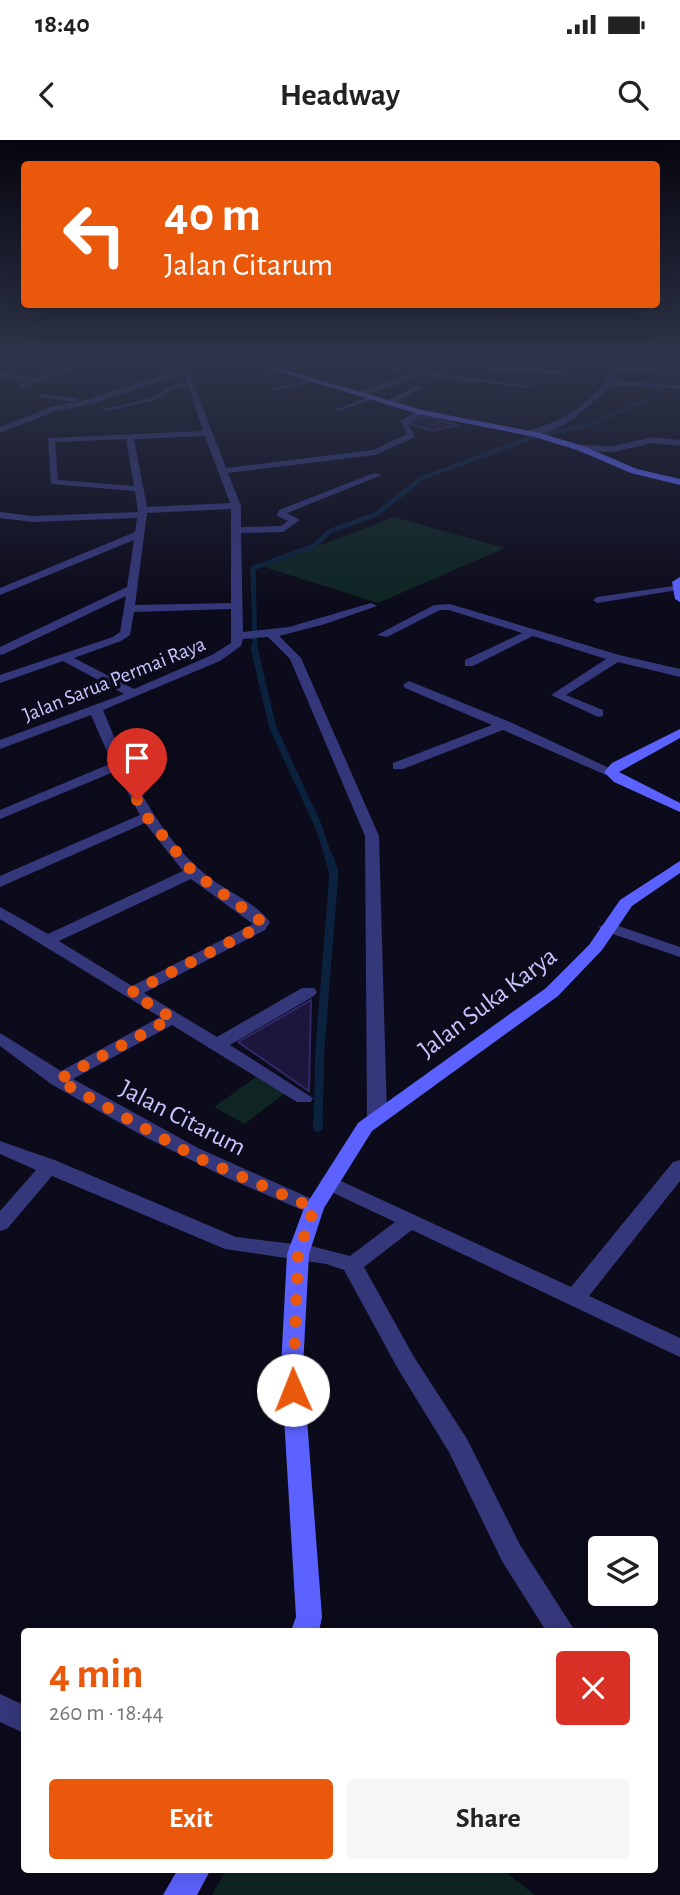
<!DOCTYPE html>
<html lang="en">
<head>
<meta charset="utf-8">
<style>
  body { margin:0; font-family:"Alegreya Sans",sans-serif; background:#f6f6f6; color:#222; height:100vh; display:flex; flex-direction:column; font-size:26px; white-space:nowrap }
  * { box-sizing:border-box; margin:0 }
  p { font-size:23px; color:#767676 }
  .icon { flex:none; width:38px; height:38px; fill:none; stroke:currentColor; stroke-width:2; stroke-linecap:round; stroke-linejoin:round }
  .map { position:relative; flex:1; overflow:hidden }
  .side { position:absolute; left:21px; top:1488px; width:637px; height:245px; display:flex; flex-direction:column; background:#fff; border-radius:7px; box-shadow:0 7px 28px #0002 }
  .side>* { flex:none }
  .top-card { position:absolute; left:21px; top:21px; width:639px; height:147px; border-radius:7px; box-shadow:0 7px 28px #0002; background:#ea580c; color:#fff; overflow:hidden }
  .fabs { position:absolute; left:588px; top:1396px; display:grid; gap:14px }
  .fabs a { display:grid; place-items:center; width:70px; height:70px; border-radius:7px; background:#fff; box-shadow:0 7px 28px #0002; font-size:35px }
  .pin { position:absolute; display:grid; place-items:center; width:60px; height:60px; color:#fff; margin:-72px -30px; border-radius:50% 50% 50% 0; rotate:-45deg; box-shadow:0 0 7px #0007 }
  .pin .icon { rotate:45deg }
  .me { position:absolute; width:77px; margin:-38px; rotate:359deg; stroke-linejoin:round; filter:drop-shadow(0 0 5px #0008) }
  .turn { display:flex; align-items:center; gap:24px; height:147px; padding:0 28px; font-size:32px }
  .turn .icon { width:91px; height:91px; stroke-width:2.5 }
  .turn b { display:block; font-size:49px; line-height:60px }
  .round { display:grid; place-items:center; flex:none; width:74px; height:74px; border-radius:7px; background:#f6f6f6 }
  .head { display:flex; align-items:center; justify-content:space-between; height:119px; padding:0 28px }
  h1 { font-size:42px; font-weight:600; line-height:52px; color:#ea580c }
  .primary-button { display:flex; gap:14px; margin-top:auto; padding:14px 28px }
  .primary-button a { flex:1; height:80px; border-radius:7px; background:#ea580c; color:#fff; font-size:28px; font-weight:600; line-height:80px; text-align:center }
  .primary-button a+a { background:#f6f6f6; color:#222 }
  .status { display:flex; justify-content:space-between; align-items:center; height:49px; padding:0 35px; background:#fff; direction:ltr }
  .status svg { height:19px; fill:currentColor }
  header { display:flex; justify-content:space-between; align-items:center; height:91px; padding:0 28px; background:#fff; font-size:32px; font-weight:600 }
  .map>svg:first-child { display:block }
</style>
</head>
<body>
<div class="status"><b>18:40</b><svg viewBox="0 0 49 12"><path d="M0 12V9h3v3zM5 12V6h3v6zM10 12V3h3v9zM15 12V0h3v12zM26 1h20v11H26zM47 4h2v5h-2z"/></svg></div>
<header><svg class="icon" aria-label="back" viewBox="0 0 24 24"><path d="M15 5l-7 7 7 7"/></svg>Headway<svg class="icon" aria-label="search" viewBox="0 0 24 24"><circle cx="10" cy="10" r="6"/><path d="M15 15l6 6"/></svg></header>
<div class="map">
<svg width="680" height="1755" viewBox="0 0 680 1755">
  <rect width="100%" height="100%" fill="#0c0b1b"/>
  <!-- green -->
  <path fill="#0e2523" d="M 394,377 L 505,408 L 378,463 L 264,427 Z
    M 256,937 L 285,953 L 245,984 L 214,967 Z
    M 227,1729 L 502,1729 L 535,1755 L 212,1755 Z"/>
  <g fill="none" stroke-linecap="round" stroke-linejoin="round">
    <!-- stream-far4 -->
    <path stroke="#0b223f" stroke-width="4.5" d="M 411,347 L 422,338 L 533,297 L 586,286 L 650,258 L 656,253 L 663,233 L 676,230 L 678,218"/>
    <!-- stream-far3 -->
    <path stroke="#0b223f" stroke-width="5" d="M 255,510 L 253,428 L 314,406 L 330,391 L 377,374 L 413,345"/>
    <!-- stream-far2 -->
    <path stroke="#0b223f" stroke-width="7" d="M 254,508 L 273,588 L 318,685 L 329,718"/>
    <!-- stream-far1 -->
    <path stroke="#0b223f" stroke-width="9" d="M 318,984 L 320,908 L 334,733 L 329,717"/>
    <!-- stream -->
    <path stroke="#0b223f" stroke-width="10" d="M 318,987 L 318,983"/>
  </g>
  <!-- building -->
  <path fill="#1c163c" stroke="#312869" stroke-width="2" d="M 426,276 L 457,285 L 432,291 L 406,283 Z
    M 311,860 L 309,951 L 238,902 Z"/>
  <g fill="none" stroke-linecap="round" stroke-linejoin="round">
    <!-- lane -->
    <path fill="#35377b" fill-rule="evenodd" d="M 311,239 L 313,242 L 273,251 L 270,249 Z
      M 190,243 L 192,246 L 175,248 L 155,260 L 107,271 L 104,269 L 151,258 L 172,245 Z
      M 371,256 L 373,259 L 339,271 L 334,270 Z
      M 680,445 L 678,450 L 597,463 L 593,460 L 597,457 Z"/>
    <!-- street -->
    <path fill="#35377b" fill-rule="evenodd" d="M 12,218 L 27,218 L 78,227 L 22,248 L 19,244 L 29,241 L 0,237 L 0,233 L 38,238 L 65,228 Z
      M 181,218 L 189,218 L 194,245 L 226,328 L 373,310 L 407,294 L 400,281 L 418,270 L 425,272 L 408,284 L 415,297 L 375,315 L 228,333 L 241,366 L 241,387 L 281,386 L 288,381 L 277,376 L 279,370 L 374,333 L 382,335 L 287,373 L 300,380 L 283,392 L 241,393 L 243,492 L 289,487 L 371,463 L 377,466 L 325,484 L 279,496 L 301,518 L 379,696 L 387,976 L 384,980 L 370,980 L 367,976 L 365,696 L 290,519 L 268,497 L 243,499 L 241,506 L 220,521 L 103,570 C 127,629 155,692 205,734 C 225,751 254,761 270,782 L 265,790 L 144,853 L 217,897 L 302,848 L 314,848 L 317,852 L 314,856 L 230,905 L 313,958 L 311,962 L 297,962 L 172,885 L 73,939 L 198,1008 L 321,1063 L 324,1068 L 321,1073 L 314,1075 L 225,1037 L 145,997 L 51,944 L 0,906 L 0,893 L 61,931 L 160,877 L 0,779 L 0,767 L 48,794 L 183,731 L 145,683 L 0,747 L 0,736 L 140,675 L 116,631 L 0,679 L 0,670 L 112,623 L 91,575 L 0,609 L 0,600 L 124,554 L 63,521 L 0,543 L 0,535 L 113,497 L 120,492 L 126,456 L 4,514 L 0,515 L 0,507 L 127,447 L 134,400 L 0,455 L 0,448 L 135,392 L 137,378 L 33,382 L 0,378 L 0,372 L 33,376 L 138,372 L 135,351 L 51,344 L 48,298 L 203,291 L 184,233 L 91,264 L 56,271 L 0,293 L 0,287 L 51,267 L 75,262 L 40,257 L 37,253 L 75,258 L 79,260 L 77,262 L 86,260 L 183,228 ZM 205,296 L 230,363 L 147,367 L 134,299 ZM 126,299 L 134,346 L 58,340 L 55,302 ZM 231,369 L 231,463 L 135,465 L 147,373 ZM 231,469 L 231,503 L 212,515 L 134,549 L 74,518 L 121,501 L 130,495 L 134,472 ZM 191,739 L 253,784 L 132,846 L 59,801 Z
      M 551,218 L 580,218 L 581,219 L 577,221 Z
      M 615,218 L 622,218 L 619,226 L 680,230 L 680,234 L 617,230 L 614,241 L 680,245 L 680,249 L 611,245 C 586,268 562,296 526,295 L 526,291 C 556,284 585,268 604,243 C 610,236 612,225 615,218 Z
      M 657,218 L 680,218 L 680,221 Z
      M 430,221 L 563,231 L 567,233 L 563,235 L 430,225 L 393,231 L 389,229 Z
      M 420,228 L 423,232 L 534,246 L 530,248 L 416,235 L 400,244 L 360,256 L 353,254 L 394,240 Z
      M 415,246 L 422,248 L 390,265 L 383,263 Z
      M 653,297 L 680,300 L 680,306 L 653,303 L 613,312 L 580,311 L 576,308 L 580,305 L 613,306 Z
      M 450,464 L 619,515 L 680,529 L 680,537 L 618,522 L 566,555 L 603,570 L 603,576 L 598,577 L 551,555 L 606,519 L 533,496 L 473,526 L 465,526 L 465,520 L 522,493 L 449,470 L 440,470 L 387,497 L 377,495 L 434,465 Z
      M 409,541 L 510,582 L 618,632 L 616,635 L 606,635 L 503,590 L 403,629 L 393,629 L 393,623 L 492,585 L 405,548 L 403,545 Z
      M 607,782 L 680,807 L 680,817 L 601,790 L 599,787 Z
      M 0,1001 L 57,1021 L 236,1097 L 311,1106 L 350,1116 L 395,1082 L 323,1048 L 320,1043 L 323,1038 L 330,1036 L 571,1147 L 673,1022 L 680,1020 L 680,1041 L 589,1156 L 680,1198 L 680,1217 L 412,1090 L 364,1127 L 414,1217 L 467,1299 L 520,1405 L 575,1491 L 546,1491 L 502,1421 L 449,1312 L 398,1229 L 344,1130 L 326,1124 L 225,1109 L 52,1036 L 7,1089 L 0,1091 L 0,1071 L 36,1030 L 0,1014 Z
      M 0,1554 L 24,1565 L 24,1593 L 0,1582 Z"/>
    <!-- secondary -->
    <path fill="#5c62ff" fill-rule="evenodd" d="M 234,218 L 244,218 L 422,270 L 540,293 L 583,306 L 637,329 L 680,339 L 680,345 L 631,333 L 577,310 L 535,297 L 418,274 Z
      M 680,437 L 680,462 L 675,459 L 672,442 Z
      M 680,589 L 680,598 L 619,632 L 680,663 L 680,672 L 614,642 L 604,632 L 612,623 Z
      M 680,721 L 680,733 L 632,766 L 602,810 L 558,856 L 372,991 L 324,1068 L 309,1114 L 303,1227 L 322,1477 L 319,1491 L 291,1491 L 296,1477 L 281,1227 L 287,1114 L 304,1068 L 358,983 L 546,848 L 589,805 L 620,760 Z
      M 178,1729 L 211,1729 L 197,1755 L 163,1755 Z"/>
  </g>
  <!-- sky -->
  <linearGradient id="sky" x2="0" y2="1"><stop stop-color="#07060f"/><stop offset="0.47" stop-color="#2e344a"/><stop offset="1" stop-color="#2e344a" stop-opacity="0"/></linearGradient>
  <rect width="680" height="463" fill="url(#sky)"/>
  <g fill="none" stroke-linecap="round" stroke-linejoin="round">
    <!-- route -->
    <path stroke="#ea580c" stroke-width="12" stroke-dasharray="0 21.6" d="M 137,660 L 147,677 L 193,732 L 262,782 L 259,787 L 131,853 L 172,878 L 58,940 L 196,1017 L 314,1068 L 298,1114 L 293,1250"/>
  </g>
  <g text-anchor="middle" stroke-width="7" stroke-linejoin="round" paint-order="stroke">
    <!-- far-street labels -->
    <g font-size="21" fill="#c8c5ff" stroke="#0c0b1b">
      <text transform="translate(114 539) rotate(-22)" y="7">Jalan Sarua Permai Raya</text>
    </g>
    <!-- street labels -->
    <g font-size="26" fill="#c8c5ff" stroke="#0c0b1b">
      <text transform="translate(487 862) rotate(-37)" y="9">Jalan Suka Karya</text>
      <text transform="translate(183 977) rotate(27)" y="9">Jalan Citarum</text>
    </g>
  </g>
</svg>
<div class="fabs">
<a><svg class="icon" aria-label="layers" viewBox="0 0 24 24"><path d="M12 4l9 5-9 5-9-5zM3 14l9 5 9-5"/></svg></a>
</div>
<div class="pin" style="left:137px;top:660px;background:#d93025"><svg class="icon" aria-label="arrive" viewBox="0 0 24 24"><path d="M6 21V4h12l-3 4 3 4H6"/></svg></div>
<svg class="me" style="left:293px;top:1250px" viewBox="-20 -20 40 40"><circle r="19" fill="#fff"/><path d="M0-13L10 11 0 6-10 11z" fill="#ea580c"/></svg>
<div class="top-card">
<div class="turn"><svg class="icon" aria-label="left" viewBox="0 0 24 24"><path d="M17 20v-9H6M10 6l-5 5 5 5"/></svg><div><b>40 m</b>Jalan Citarum</div></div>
</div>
<section class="side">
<div class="head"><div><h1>4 min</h1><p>260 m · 18:44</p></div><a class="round" style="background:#d93025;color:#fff"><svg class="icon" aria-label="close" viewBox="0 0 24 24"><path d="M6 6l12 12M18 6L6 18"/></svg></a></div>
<div class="primary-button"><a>Exit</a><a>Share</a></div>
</section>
</div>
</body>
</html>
